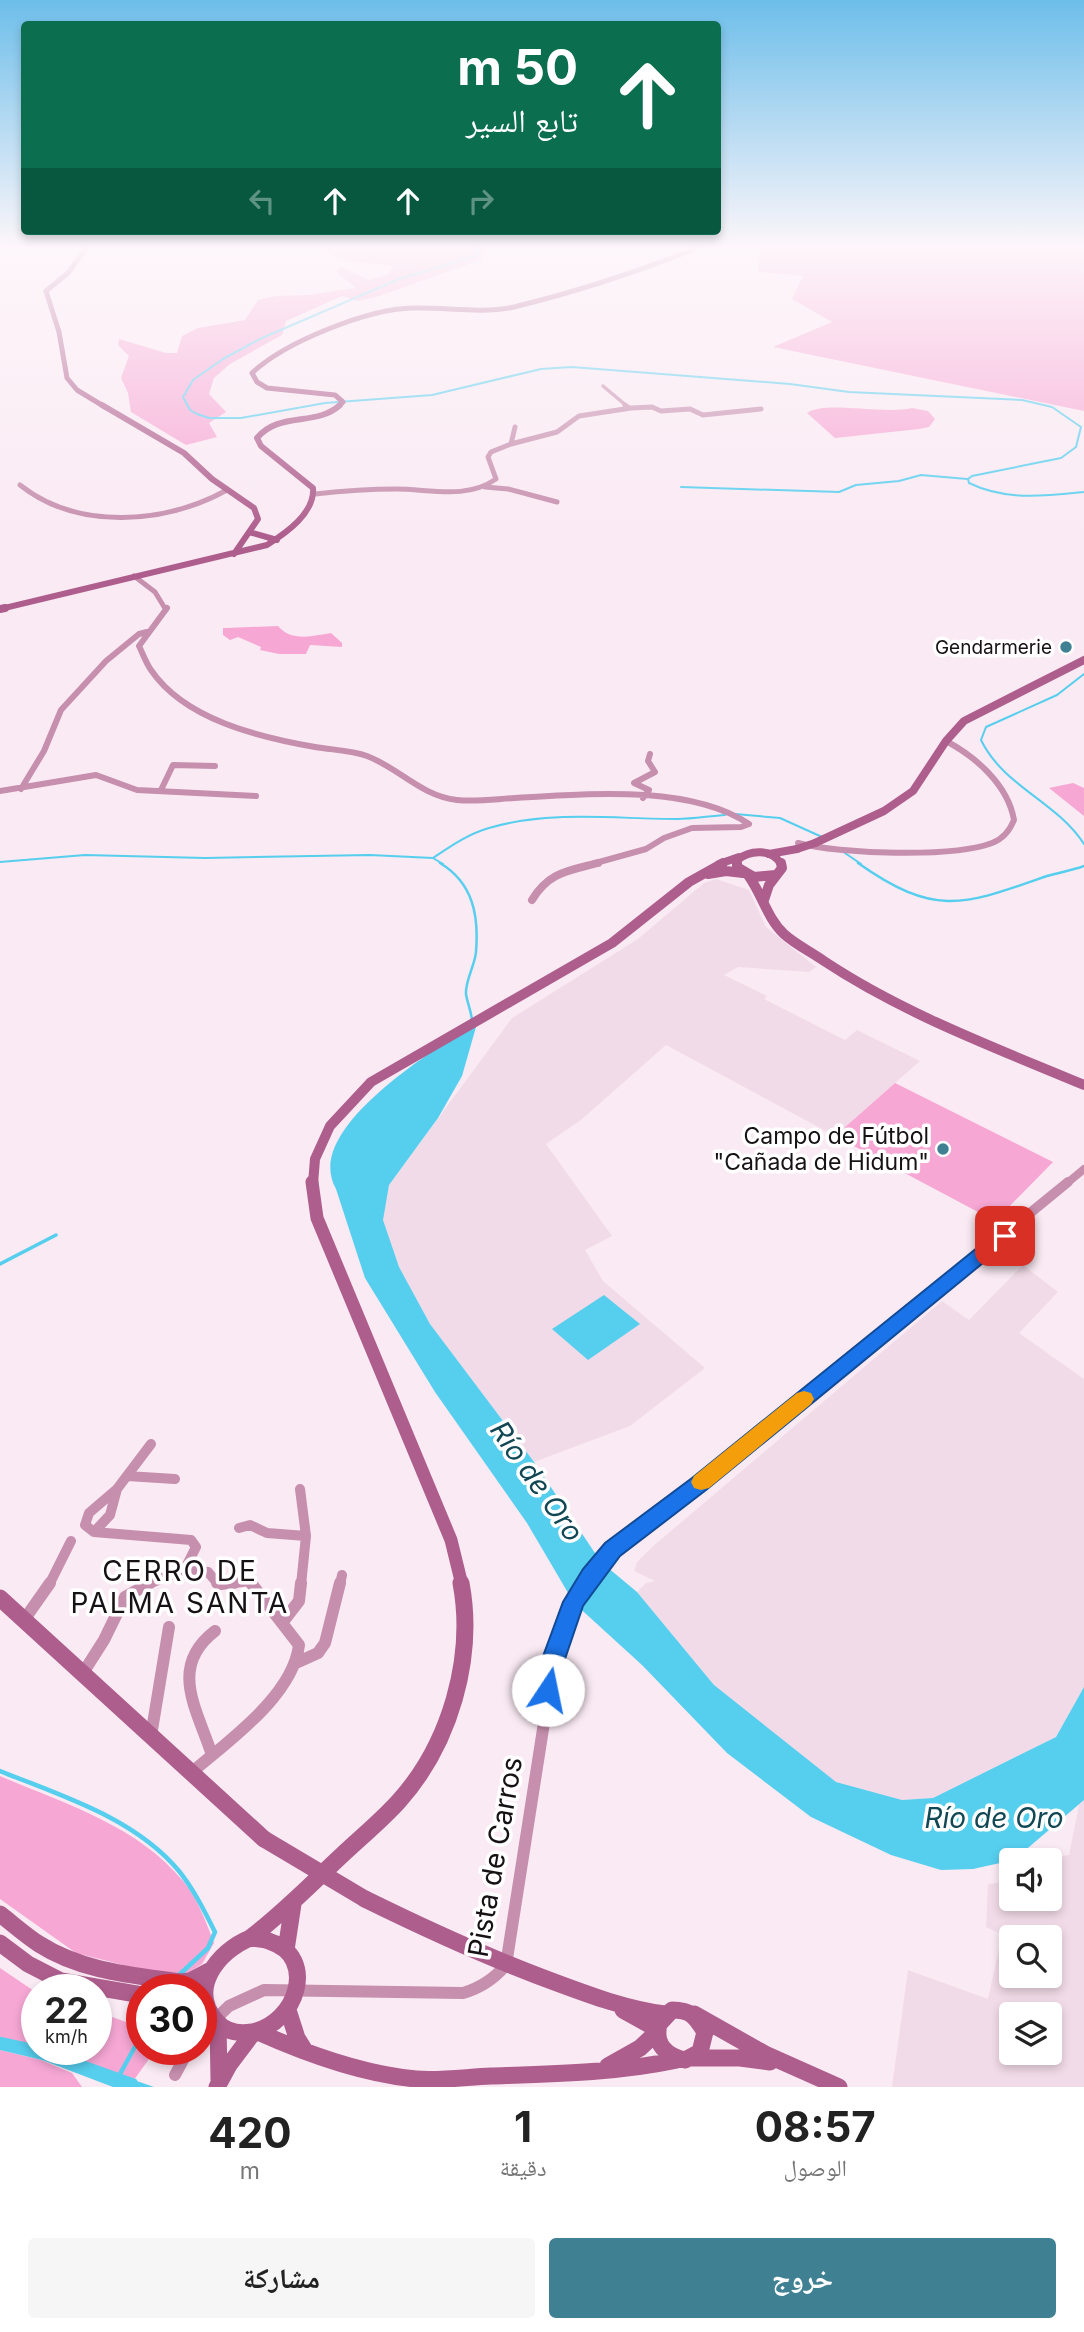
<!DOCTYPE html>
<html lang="ar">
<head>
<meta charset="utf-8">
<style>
  body { margin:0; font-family:Inter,"Noto Naskh Arabic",sans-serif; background:#f6f6f6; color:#222; direction:rtl; height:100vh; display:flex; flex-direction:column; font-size:26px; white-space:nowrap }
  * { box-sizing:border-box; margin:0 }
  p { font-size:23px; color:#767676 }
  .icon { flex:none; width:38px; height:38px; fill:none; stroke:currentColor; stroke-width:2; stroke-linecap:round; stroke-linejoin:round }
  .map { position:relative; height:2087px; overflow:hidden; direction:ltr }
  .panel { display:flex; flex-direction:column; background:#fff; flex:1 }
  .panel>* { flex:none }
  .top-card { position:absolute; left:21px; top:21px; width:700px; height:214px; border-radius:7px; box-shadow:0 4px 10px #0003; direction:rtl; background:#0b6e4f; color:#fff; overflow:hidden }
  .controls { position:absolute; left:999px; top:1848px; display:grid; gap:14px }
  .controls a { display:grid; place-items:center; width:63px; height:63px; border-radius:7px; background:#fff; box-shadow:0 4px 10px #0003; font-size:35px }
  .speed { position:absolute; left:21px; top:1974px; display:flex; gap:14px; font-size:35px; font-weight:700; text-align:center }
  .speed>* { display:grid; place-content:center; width:91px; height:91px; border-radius:50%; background:#fff; box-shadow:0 4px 10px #0003; line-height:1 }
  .speed small { font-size:18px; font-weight:400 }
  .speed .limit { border:10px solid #d22; background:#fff; color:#111 }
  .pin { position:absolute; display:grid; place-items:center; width:60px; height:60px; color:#fff; margin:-30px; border-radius:14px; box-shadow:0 4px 10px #0006 }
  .me { position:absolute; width:77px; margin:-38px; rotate:11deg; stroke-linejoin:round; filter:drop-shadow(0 0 5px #0008) }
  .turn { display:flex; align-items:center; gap:24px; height:147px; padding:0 28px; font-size:32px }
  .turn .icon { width:91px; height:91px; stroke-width:2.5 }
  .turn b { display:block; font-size:49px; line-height:60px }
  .lanes { display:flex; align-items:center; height:66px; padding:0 28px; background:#0003; justify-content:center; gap:35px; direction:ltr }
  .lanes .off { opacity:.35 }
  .eta { display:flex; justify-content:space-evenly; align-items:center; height:119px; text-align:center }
  .eta b { font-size:42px; font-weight:700; line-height:49px }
  .button { display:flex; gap:14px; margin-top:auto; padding:14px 28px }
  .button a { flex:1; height:80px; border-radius:7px; background:#3f8193; color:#fff; font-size:28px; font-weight:700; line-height:80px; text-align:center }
  .button a+a { background:#f6f6f6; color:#222 }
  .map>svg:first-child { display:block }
</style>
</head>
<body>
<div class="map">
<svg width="1084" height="2087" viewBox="0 0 1084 2087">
  <rect width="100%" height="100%" fill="#faeaf3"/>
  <!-- built -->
  <path fill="#f2dbe8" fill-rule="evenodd" d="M 716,879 L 749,890 L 766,927 L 816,967 L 809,972 L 738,967 L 724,975 L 767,996 L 764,999 L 845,1040 L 857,1030 L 920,1061 L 835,1136 L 666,1045 L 581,1120 L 546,1144 L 612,1236 L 585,1250 L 603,1281 L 705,1368 L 630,1426 L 534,1462 L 430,1324 L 401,1272 L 385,1234 L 382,1216 L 389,1185 L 512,1018 L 638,939 L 704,883 Z
    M 1023,1265 L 1058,1292 L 1019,1333 L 1084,1379 L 1084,1687 L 1056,1737 L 933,1798 L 902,1800 L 836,1782 L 735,1710 L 637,1592 L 646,1583 L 655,1581 L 634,1571 L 637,1562 L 652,1547 L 942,1301 L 969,1320 Z
    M 1084,1800 L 1084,2087 L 892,2087 L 908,1970 L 988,1999 L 1002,1935 L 986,1927 L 988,1884 L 1011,1881 L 1012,1899 L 1050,1899 L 1050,1860 L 1031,1860 L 1069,1855 L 1079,1805 ZM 1012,1937 L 1050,1937 L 1050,1976 L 1012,1976 ZM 1012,2014 L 1050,2014 L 1050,2053 L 1012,2053 Z"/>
  <!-- green -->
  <path fill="#f6a7d4" d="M 311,244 L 487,244 L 481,260 L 376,297 L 358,301 L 342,296 L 286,321 L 282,335 L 230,364 L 214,378 L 209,394 L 226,412 L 209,423 L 217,437 L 186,445 L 131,412 L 128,393 L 121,378 L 129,356 L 118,345 L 119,339 L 166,353 L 177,353 L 182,336 L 198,328 L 245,320 L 258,300 L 275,296 L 308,295 L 356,288 L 336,272 L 341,267 L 369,280 L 388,275 L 393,266 L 342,260 Z
    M 752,244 L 1084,244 L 1084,411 L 773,347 L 832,322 L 792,299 L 803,276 L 758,272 L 760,247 Z
    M 912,408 L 928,411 L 935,419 L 929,427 L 919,429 L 835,438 L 807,413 C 825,400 884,415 912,408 Z
    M 278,626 C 291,642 313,636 331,633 L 342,643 L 342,647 L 310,645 L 306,654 L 279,654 L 260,650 L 261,647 L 238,637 L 230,640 L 223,635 L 223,628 L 227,628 Z
    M 1073,783 L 1084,788 L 1084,816 L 1049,788 Z
    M 895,1083 L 1053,1162 L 995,1221 L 835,1136 Z
    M 0,1776 C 65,1804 137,1825 183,1881 C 198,1899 206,1922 214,1943 L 202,1964 L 178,1979 L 76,1953 L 0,1899 Z
    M 0,1968 L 37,1993 L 37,2047 L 0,2039 Z
    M 96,2011 L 142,2028 L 142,2049 L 156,2049 L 134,2080 L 46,2049 L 96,2049 Z
    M 0,2050 L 41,2060 L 72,2073 L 82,2087 L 0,2087 Z"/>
  <!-- water -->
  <path fill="#56ceee" d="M 478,1020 L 462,1076 L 438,1118 L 389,1185 L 383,1220 L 399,1267 L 430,1324 L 534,1462 L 601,1562 L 637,1592 L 714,1685 L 836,1782 L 902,1800 L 933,1798 L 1056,1737 L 1084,1687 L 1084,1800 L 1022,1853 L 1009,1861 L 973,1869 L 941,1870 L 891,1855 L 811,1817 L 727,1753 L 642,1665 L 574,1603 L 527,1523 L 435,1392 L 365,1278 L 336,1189 C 301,1128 438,1049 478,1020 Z
    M 604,1295 L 640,1324 L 588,1360 L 552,1329 Z
    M 0,2039 L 45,2049 L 154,2087 L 113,2087 L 42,2060 L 0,2050 Z"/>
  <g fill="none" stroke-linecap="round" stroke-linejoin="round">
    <!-- stream-far3 -->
    <path stroke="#56ceee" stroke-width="2" d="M 474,244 L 480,252 L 479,255 L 399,279 L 262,338 L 223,359 L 193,380 L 183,397 L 190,410 L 197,414 L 209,418 L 241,418 L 325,403 L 432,395 L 541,369 L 572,367 L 790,384 L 849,392 L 1022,400 L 1052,407 L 1081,427 L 1076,447 L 1061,458 L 972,476 L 968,479 L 969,483 C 1006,501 1044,496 1084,492
      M 681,487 L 839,492 L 856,485 L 899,481 L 921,475 L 967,479
      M 1084,674 L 1057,695 L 986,727 L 981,740 C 1004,787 1056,801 1084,844
      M 735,814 L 780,818 L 822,837
      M 842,851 L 861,864
      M 433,858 C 451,846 468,834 489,828 C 550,810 614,819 677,819 C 693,819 709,816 725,815
      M 0,862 L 85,855 L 205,858 L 370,855 L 433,858 L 443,864"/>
    <!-- stream-far2 -->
    <path stroke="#56ceee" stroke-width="2.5" d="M 440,863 C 473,883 479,915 476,952 C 475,965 465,981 466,994 C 467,1002 471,1010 472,1020
      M 858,863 C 936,918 964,905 1047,876 C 1059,872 1072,871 1084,866"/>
    <!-- stream-far1 -->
    <path stroke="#56ceee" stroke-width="3.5" d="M 0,1264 L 56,1235"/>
    <!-- stream -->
    <path stroke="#56ceee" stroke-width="4.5" d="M 0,1771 C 62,1796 135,1818 179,1871 C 194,1890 204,1910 215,1932 L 208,1948 L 179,1975
      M 0,2039 L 37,2047
      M 46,2049 L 135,2081
      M 120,2074 L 142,2034"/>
    <!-- street-far5 -->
    <path stroke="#c68fae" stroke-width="3.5" d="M 603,386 L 628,407"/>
    <!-- street-far4 -->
    <path stroke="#c68fae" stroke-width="5" d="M 625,405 L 629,408
      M 511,444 L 557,432 L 579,416 L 631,408 L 652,407 L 661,411 L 690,409 L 703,415 L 761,409
      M 20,485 C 78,531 165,524 227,490
      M 485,487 L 508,489 L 557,502
      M 315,494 C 342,491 369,489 396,489 C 430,489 466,500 496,479 L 488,457 L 491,452 L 511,444 L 515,427
      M 134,576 L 155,592 L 166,610"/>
    <!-- street-far3 -->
    <path stroke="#c68fae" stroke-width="6" d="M 167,608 L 139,646 C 143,654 146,663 151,670 C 185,720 259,737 315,747 C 332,750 351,750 367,756 C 399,768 421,796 457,800 C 476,802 496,799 515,798 C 586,794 688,784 749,824 L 741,827 L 692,828 L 664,838 L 646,849 L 592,864
      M 21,789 L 44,751 L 61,710 L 106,661 L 139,634 L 147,632
      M 161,790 L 173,765 L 215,766
      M 0,791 L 96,775 L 137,790 L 256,796
      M 643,798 L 649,790 L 634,783 L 655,772 L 648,761 L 650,754
      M 798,843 C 839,854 953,858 992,843 C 1003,839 1010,830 1014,820 C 1008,785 976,757 946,741"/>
    <!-- street-far2 -->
    <path stroke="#c68fae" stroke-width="8" d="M 532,900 C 549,872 568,871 598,863
      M 1066,1184 L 1084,1169"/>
    <!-- street-far1 -->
    <path stroke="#c68fae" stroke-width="10" d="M 151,1444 L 117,1489 L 89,1513 L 85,1525 L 94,1532 L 191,1540 L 196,1547 L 185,1569
      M 127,1476 L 175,1479
      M 300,1489 L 306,1536 L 301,1585
      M 239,1528 L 250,1525 L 267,1533 L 306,1536
      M 94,1532 L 110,1515 L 117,1489
      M 49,1585 L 71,1541
      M 146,1585 L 185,1569 L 208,1572 L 219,1585
      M 221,1585 L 249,1581 L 252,1585
      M 340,1585 L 342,1575
      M 585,1585 L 630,1534 L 699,1484 L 1068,1182"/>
    <!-- street -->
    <path stroke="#c68fae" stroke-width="12" d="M 217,1583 L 234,1583
      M 24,1620 L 50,1583
      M 282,1623 L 299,1601 L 301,1583
      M 298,1662 L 318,1653 L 325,1643 L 340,1583
      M 83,1673 L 104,1640 L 125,1597 L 150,1583
      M 151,1736 L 169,1627
      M 212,1755 C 197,1709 168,1667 215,1631
      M 191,1773 C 228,1741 293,1696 299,1645 L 251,1583
      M 201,2033 L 229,2006 L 264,1990 L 463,1993 C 481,1988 494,1979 506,1965 L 554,1659 L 574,1603 L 586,1583
      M 175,2075 L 189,2049"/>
    <!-- secondary-far5 -->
    <path stroke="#ae5e8d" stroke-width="5" d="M 89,244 L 68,273 L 46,291 L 59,332 L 67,378 L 77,390 L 105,407
      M 338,407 L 343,402 L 335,395 L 267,388 L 257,382 L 252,373 C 285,342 367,309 413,308 C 446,307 481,314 514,307 C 576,292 648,268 707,244"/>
    <!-- secondary-far4 -->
    <path stroke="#ae5e8d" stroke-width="6" d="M 102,405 L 184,453 L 212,479 L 254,508 L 258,519 L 234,554
      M 249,532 L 277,540
      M 0,609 L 267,545 C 286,533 315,513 313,488 L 261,446 L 257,438 C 279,411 316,427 340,405"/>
    <!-- secondary-far3 -->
    <path stroke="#ae5e8d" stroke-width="8" d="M 0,609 L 5,608
      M 815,843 L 884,811 L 913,791 L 946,741 L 964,721 L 1084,660
      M 769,854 L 797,849
      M 719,864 L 739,857
      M 737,864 L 737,860 C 751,849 772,849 781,864"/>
    <!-- secondary-far2 -->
    <path stroke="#ae5e8d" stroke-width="10" d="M 737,863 L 737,867 L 754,877 L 775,875
      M 708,874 L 726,871 L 743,873
      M 748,875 C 762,894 767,918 784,934 C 795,944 811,952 824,961 C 904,1014 996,1048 1084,1085
      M 764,900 L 769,885 L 782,868 L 781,863
      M 313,1184 L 315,1159 L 330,1126 L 371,1082 L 612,943 L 689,882 L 723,863"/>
    <!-- secondary-far1 -->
    <path stroke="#ae5e8d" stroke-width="13" d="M 312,1182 L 317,1218 L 451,1540 L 462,1585"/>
    <!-- secondary -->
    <path stroke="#ae5e8d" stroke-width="17" d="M 0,1598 L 264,1839
      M 365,1899 C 428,1930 491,1959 557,1983 C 592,1996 627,2009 665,2014
      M 0,1914 C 13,1924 25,1935 39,1944 C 81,1971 132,1975 180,1982 L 190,1981 L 209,1971
      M 250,1938 C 283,1913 311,1884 341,1856 C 360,1838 381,1821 399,1801 C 450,1744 475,1658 461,1583
      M 250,1938 C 257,1939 265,1939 271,1942 C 317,1957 298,2023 252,2032 C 240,2034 226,2032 217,2022 C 187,1990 218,1951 250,1938 Z
      M 0,1943 L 28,1964 L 61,1981 L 142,1995
      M 286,1950 L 293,1904
      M 288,2010 L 297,2038 L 305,2051
      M 623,2010 L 657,2029
      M 672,2010 C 691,2010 695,2016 705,2032 L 700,2052 L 685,2060 C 666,2056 654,2044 659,2024 Z
      M 694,2014 L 765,2054 L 839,2087
      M 218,2023 L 219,2080
      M 258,2032 C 307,2054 362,2074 416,2079 C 440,2081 467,2077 491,2076 C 552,2074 617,2073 677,2060
      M 693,2058 L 740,2058 L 770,2062
      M 608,2066 L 640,2048 L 656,2033
      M 217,2087 L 229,2065 L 253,2033"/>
    <!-- secondary-bridge-far1 -->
    <path stroke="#ae5e8d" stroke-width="8" d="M 797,849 L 815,843"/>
    <!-- secondary-bridge -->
    <path stroke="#ae5e8d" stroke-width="17" d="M 264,1839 L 365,1899"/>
  </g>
  <!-- sky -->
  <linearGradient id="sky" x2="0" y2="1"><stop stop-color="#6dbeea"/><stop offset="0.46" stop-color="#fdf6fa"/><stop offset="1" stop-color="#fdf6fa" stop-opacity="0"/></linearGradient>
  <rect width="1084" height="536" fill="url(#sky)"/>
  <!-- route -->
  <path fill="#1a73e8" stroke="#114b97" stroke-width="2" d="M 1005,1229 L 1011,1231 L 1014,1236 L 1011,1240 L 706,1490 L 620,1556 L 583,1606 L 565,1659 L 557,1697 L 548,1700 L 540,1697 L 537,1690 L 542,1659 L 563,1602 L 583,1569 L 605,1543 L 692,1478 L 998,1231 Z"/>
  <!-- slow -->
  <path fill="#f59e0b" d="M 804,1391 L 811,1393 L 814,1399 L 811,1404 L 709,1488 L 701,1490 L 694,1488 L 691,1482 L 694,1476 L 797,1393 Z"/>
  <!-- markers -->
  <g fill="#3f8193" stroke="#fff" stroke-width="2.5">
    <circle cx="1066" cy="647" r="7"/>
    <circle cx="943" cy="1149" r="7"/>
  </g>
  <g text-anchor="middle" stroke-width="7" stroke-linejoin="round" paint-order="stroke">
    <!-- far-poi labels -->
    <g font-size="19" fill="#161114" stroke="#fff" text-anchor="end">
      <text x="1052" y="654">Gendarmerie</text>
    </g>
    <!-- poi labels -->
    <g font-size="23" fill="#161114" stroke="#fff" text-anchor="end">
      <text x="929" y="1144">Campo de Fútbol<tspan x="929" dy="26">"Cañada de Hidum"</tspan></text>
    </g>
    <!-- near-water labels -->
    <g font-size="28" font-style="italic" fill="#124754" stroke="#fff">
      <text transform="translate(537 1481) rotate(55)" y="10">Río de Oro</text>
      <text x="994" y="1828">Río de Oro</text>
    </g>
    <!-- near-neighbourhood labels -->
    <g font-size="28" letter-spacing="2" fill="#161114" stroke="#fff">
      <text x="180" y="1581">CERRO DE<tspan x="180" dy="32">PALMA SANTA</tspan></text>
    </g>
    <!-- near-street labels -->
    <g font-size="28" fill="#161114" stroke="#fff">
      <text transform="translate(495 1857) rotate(-80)" y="10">Pista de Carros</text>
    </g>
  </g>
</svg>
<div class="controls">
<a><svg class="icon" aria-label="sound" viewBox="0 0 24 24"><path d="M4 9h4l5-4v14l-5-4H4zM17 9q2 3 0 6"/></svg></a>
<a><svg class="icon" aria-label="search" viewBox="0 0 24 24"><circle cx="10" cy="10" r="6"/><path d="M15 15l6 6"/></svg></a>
<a><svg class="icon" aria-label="layers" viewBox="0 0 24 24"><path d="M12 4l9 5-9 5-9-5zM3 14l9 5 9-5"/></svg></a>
</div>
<div class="speed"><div>22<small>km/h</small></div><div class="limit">30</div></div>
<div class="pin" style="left:1005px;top:1236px;background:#d93025"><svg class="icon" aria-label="arrive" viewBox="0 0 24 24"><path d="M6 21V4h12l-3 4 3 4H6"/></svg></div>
<svg class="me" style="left:548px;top:1690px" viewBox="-20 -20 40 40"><circle r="19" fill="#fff"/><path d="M0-13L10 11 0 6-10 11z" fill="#1a73e8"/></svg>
<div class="top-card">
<div class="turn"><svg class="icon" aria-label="ahead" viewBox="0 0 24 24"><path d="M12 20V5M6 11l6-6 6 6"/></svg><div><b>50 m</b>تابع السير</div></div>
<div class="lanes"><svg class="icon off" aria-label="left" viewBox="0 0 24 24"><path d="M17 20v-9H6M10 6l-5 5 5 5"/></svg><svg class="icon" aria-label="ahead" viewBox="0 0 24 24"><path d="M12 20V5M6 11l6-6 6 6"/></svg><svg class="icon" aria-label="ahead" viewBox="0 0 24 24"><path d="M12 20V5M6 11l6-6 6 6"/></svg><svg class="icon off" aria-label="right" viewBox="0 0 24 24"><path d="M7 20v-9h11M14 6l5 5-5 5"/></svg></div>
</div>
</div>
<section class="panel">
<div class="eta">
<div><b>08:57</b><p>الوصول</p></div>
<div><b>1</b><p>دقيقة</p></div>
<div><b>420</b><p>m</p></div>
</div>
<div class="button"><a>خروج</a><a>مشاركة</a></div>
</section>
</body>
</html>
